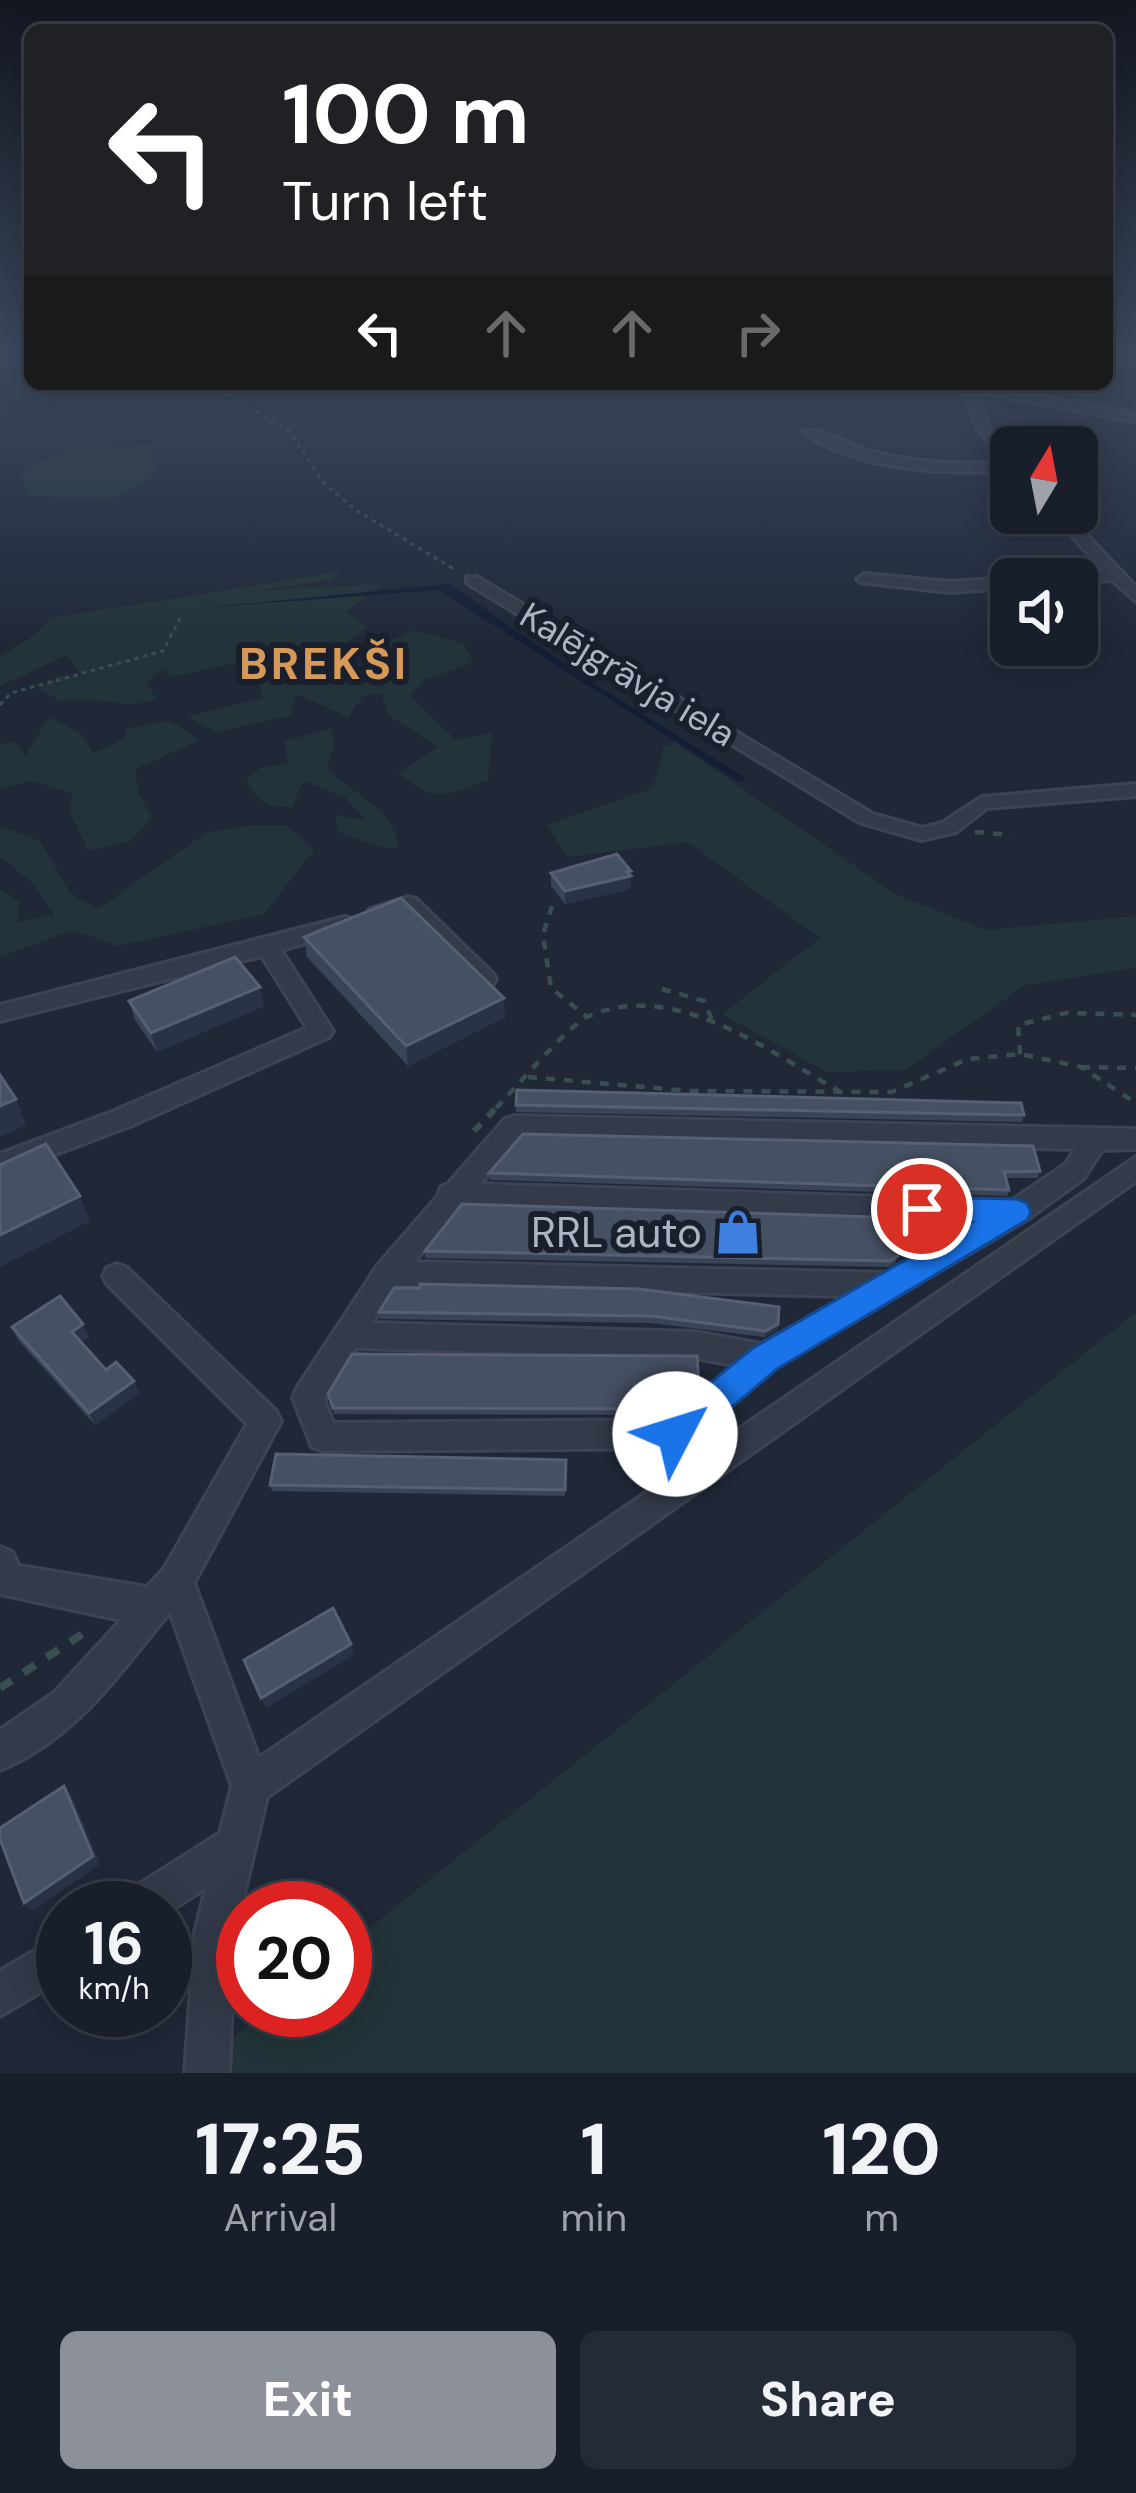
<!DOCTYPE html>
<html lang="en">
<head>
<meta charset="utf-8">
<style>
  body { margin:0; font-family:"DM Sans",sans-serif; background:#252b36; color:#f1f3f6; height:100vh; display:flex; flex-direction:column; font-size:45px; white-space:nowrap }
  * { box-sizing:border-box; margin:0 }
  p { font-size:39px; color:#9fa2a8 }
  .icon { flex:none; width:66px; height:66px; fill:none; stroke:currentColor; stroke-width:2; stroke-linecap:round; stroke-linejoin:round }
  .map { position:relative; height:2073px; overflow:hidden }
  .drawer { display:flex; flex-direction:column; background:#181e2a; flex:1 }
  .drawer>* { flex:none }
  .guide { position:absolute; left:24px; top:24px; width:1089px; height:366px; border-radius:18px; box-shadow:0 6px 30px #0003,0 0 0 3px #363c47; background:#202124; color:#fff; overflow:hidden }
  .needle { width:78px; rotate:10deg }
  .buttons { position:absolute; left:990px; top:426px; display:grid; gap:24px }
  .buttons a { display:grid; place-items:center; width:108px; height:108px; border-radius:18px; background:#181e2a; box-shadow:0 6px 30px #0003,0 0 0 3px #363c47; font-size:60px }
  .speed { position:absolute; left:36px; top:1881px; display:flex; gap:24px; font-size:60px; font-weight:700; text-align:center }
  .speed>* { display:grid; place-content:center; width:156px; height:156px; border-radius:50%; background:#181e2a; box-shadow:0 6px 30px #0003,0 0 0 3px #363c47; line-height:1 }
  .speed small { font-size:30px; font-weight:400 }
  .speed .limit { border:18px solid #d22; background:#fff; color:#111 }
  .pin { position:absolute; display:grid; place-items:center; width:102px; height:102px; color:#fff; margin:-51px; border:6px solid #fff; border-radius:50%; box-shadow:0 3px 12px #0007 }
  .me { position:absolute; width:132px; margin:-66px; rotate:50deg; stroke-linejoin:round; filter:drop-shadow(0 0 9px #0008) }
  .turn { display:flex; align-items:center; gap:42px; height:252px; padding:0 60px; font-size:54px }
  .turn .icon { width:156px; height:156px; stroke-width:2.5 }
  .turn b { display:block; font-size:84px; line-height:102px }
  .lanes { display:flex; align-items:center; height:114px; padding:0 60px; background:#0003; justify-content:center; gap:60px; direction:ltr }
  .lanes .off { opacity:.35 }
  .eta { display:flex; justify-content:space-evenly; align-items:center; height:204px; text-align:center }
  .eta b { font-size:72px; font-weight:800; line-height:84px }
  .button { display:flex; gap:24px; margin-top:auto; padding:24px 60px }
  .button a { flex:1; height:138px; border-radius:18px; background:#8c9099; color:#fff; font-size:48px; font-weight:800; line-height:138px; text-align:center }
  .button a+a { background:#252b36; color:#f1f3f6 }
  .map>svg:first-child { display:block }
</style>
</head>
<body>
<div class="map">
<svg width="1136" height="2073" viewBox="0 0 1136 2073">
  <rect width="100%" height="100%" fill="#202838"/>
  <!-- green -->
  <path fill="#223439" d="M 1107,374 L 1131,376 L 1136,383 L 1136,412 L 1081,405 L 1070,395 L 1069,384 L 1107,384 Z
    M 151,446 L 157,475 L 106,501 L 29,495 L 18,471 L 74,448 Z
    M 339,572 L 331,580 L 252,591 L 383,584 L 346,612 L 368,627 L 344,643 L 286,647 L 287,681 L 344,676 L 375,661 L 375,648 L 414,630 L 464,644 L 473,662 L 425,680 L 410,695 L 456,740 L 492,733 L 488,780 C 445,797 435,803 398,773 L 438,747 L 390,716 L 381,693 L 363,696 L 348,717 L 297,694 L 290,716 L 216,732 L 187,717 L 263,698 L 250,660 L 170,677 L 163,669 L 146,683 L 156,698 C 126,714 97,692 61,702 L 39,688 L 59,676 L 82,676 L 67,655 L 0,686 L 0,656 L 33,636 L 51,618 Z
    M 49,717 L 80,733 L 94,753 L 124,739 L 127,728 L 170,721 L 200,740 L 135,769 L 139,794 L 152,817 L 131,841 L 88,851 L 70,813 L 72,793 L 31,781 L 0,788 L 0,744 L 14,741 L 25,756 Z
    M 332,728 L 334,745 L 327,768 C 351,795 396,806 398,848 L 378,847 L 338,831 L 335,815 L 366,820 L 345,797 L 303,781 L 292,807 C 267,808 258,803 246,780 L 260,768 L 288,763 L 285,741 Z
    M 676,743 L 897,895 L 985,930 L 1136,916 L 1136,968 L 1025,985 L 905,1070 L 827,1072 L 722,1014 L 820,938 L 688,842 L 567,857 L 547,825 L 653,788 L 664,747 Z
    M 250,825 L 287,825 L 314,850 L 264,914 L 118,946 L 73,930 L 0,957 L 0,889 L 19,901 L 18,922 L 54,914 L 33,883 L 0,857 L 0,826 L 40,841 L 71,894 L 98,909 L 206,833 Z
    M 1136,1312 L 1136,2073 L 190,2073 L 268,2010 L 345,2010 L 345,1948 Z"/>
  <!-- water -->
  <path fill="#131e35" d="M 449,584 L 599,687 L 747,779 L 739,782 L 439,590 L 202,608 Z"/>
  <g fill="none" stroke-linecap="round" stroke-linejoin="round">
    <!-- minor casing -->
    <g stroke="#3d4352" stroke-width="6">
      <path id="minor" d="M 949,384 L 974,384 L 1136,414 L 1136,422 L 974,391 L 989,427 L 1011,454 L 1011,471 C 944,474 859,471 802,432 C 818,425 845,443 863,449 C 909,463 957,465 1005,463 L 977,428 L 961,389 Z
        M 1051,513 L 1066,513 L 1136,587 L 1136,601 L 1112,580 L 1077,582 L 1077,579 L 1052,579 L 1060,574 L 1104,571 Z
        M 865,574 L 949,582 L 1011,578 L 1014,579 L 1011,588 L 949,592 L 860,582 L 857,579 Z
        M 467,577 L 477,577 L 873,814 L 922,828 L 942,823 L 982,797 L 1136,784 L 1136,796 L 987,808 L 956,832 L 921,840 L 859,822 L 467,583 Z
        M 408,897 L 416,899 L 493,974 L 496,979 L 493,984 L 477,984 L 404,913 L 378,921 L 367,914 L 370,909 Z
        M 345,917 L 353,919 L 356,924 L 353,929 L 281,950 L 333,1031 L 329,1037 L 130,1126 L 0,1175 L 0,1154 L 112,1112 L 307,1028 L 262,956 L 0,1021 L 0,1005 Z
        M 514,1116 L 1136,1129 L 1136,1149 L 1102,1150 L 1084,1178 L 1026,1220 L 776,1367 L 686,1444 L 675,1448 L 323,1451 L 312,1447 L 293,1398 L 297,1388 L 378,1265 L 438,1196 L 441,1187 L 448,1184 L 505,1119 ZM 521,1136 L 1075,1149 L 1066,1164 L 1011,1201 L 480,1184 ZM 462,1205 L 976,1222 L 887,1273 L 414,1262 ZM 396,1285 L 847,1296 L 762,1344 L 695,1332 L 372,1323 ZM 356,1348 L 695,1358 L 735,1365 L 669,1420 L 333,1423 L 324,1400 Z
        M 1136,1157 L 1136,1181 L 267,1797 L 235,1932 L 229,2073 L 185,2073 L 195,1932 L 206,1888 L 165,1914 L 165,1908 L 118,1908 L 124,1894 L 220,1833 L 232,1786 L 170,1612 C 119,1673 77,1738 0,1770 L 0,1730 L 54,1693 L 121,1620 L 0,1594 L 0,1547 L 12,1552 L 19,1566 L 147,1587 L 164,1569 L 247,1424 L 107,1284 L 103,1276 L 107,1268 L 117,1264 L 127,1268 L 276,1411 L 281,1421 L 194,1583 L 259,1758 Z
        M 63,1934 L 63,1979 L 0,2016 L 0,1971 Z"/>
    </g>
    <!-- path-far3 -->
    <path stroke="#3a4e52" stroke-width="3" stroke-dasharray="4.5 4.5" stroke-linecap="butt" d="M 209,384 L 289,431 L 324,483 L 354,509 L 457,571
      M 0,705 L 11,693 L 163,651 L 181,616"/>
    <!-- path-far2 -->
    <path stroke="#3a4e52" stroke-width="4.5" stroke-dasharray="9 9" stroke-linecap="butt" d="M 975,832 L 1011,835
      M 552,906 L 543,935 L 551,988 L 586,1016
      M 662,989 L 704,1001 L 712,1020
      M 1020,1054 L 1018,1025 L 1066,1013 L 1136,1015
      M 1081,1067 L 1136,1068
      M 528,1077 L 690,1091 L 892,1092 L 968,1059 L 1020,1054 L 1081,1067 L 1136,1103
      M 496,1108 C 515,1089 569,1024 589,1016 C 675,979 768,1051 839,1091"/>
    <!-- path-far1 -->
    <path stroke="#3a4e52" stroke-width="6" stroke-dasharray="10 10" stroke-linecap="butt" d="M 474,1131 L 499,1105"/>
    <!-- path -->
    <path stroke="#3a4e52" stroke-width="8" stroke-dasharray="14 14" stroke-linecap="butt" d="M 0,1688 L 90,1629"/>
    <!-- minor -->
    <use href="#minor" fill="#333a49" fill-rule="evenodd"/>
  </g>
  <!-- wall -->
  <path fill="#3a4457" d="M 631,871 L 630,889 L 565,904 L 551,886 L 551,873 Z
    M 304,937 L 505,1017 L 408,1066 L 307,957 Z
    M 129,1001 L 264,1006 L 157,1052 L 135,1020 Z
    M 516,1105 L 1024,1115 L 1022,1122 L 516,1112 Z
    M 1040,1171 L 1038,1178 L 1006,1178 L 1009,1190 L 1007,1196 L 490,1180 L 489,1173 Z
    M 939,1238 L 925,1246 L 896,1246 L 896,1263 L 888,1267 L 425,1258 L 425,1251 Z
    M 394,1288 L 778,1324 L 777,1331 L 765,1337 L 651,1323 L 380,1319 L 379,1312 Z
    M 12,1327 L 89,1337 L 81,1342 L 106,1370 L 134,1381 L 139,1393 L 95,1425 L 18,1340 Z
    M 699,1383 L 698,1390 L 670,1390 L 668,1415 L 334,1414 L 328,1394 Z
    M 566,1460 L 565,1496 L 272,1491 L 270,1485 Z"/>
  <!-- shaded-wall -->
  <path fill="#2a3346" d="M 631,871 L 630,889 L 565,904 L 565,891 Z
    M 260,987 L 264,1006 L 157,1052 L 151,1033 Z
    M 504,998 L 505,1017 L 408,1066 L 406,1046 Z
    M 16,1099 L 26,1125 L 0,1137 L 0,1106 Z
    M 80,1196 L 90,1221 L 0,1267 L 0,1235 Z
    M 941,1231 L 939,1238 L 925,1246 L 927,1239 Z
    M 83,1324 L 89,1337 L 78,1345 L 72,1332 Z
    M 778,1324 L 777,1331 L 765,1337 L 766,1331 Z
    M 134,1381 L 139,1393 L 95,1425 L 89,1413 Z
    M 351,1644 L 354,1655 L 266,1708 L 261,1698 Z
    M 64,1786 L 72,1796 L 100,1864 L 33,1911 L 24,1903 Z"/>
  <!-- building -->
  <path fill="#465063" stroke="#566072" stroke-width="3" d="M 617,854 L 631,871 L 627,872 L 631,876 L 565,891 L 551,873 Z
    M 401,898 L 504,998 L 406,1046 L 304,937 Z
    M 235,957 L 260,987 L 151,1033 L 129,1001 Z
    M 0,1075 L 16,1099 L 0,1106 Z
    M 517,1090 L 1021,1103 L 1024,1115 L 516,1105 Z
    M 523,1134 L 1033,1146 L 1040,1171 L 1004,1172 L 1009,1190 L 489,1173 Z
    M 46,1144 L 80,1196 L 0,1235 L 0,1165 Z
    M 462,1204 L 938,1219 L 941,1231 L 927,1239 L 895,1239 L 898,1256 L 890,1261 L 425,1251 Z
    M 420,1284 L 639,1289 L 779,1307 L 778,1324 L 766,1331 L 652,1316 L 379,1312 L 394,1288 L 420,1288 Z
    M 60,1296 L 83,1324 L 72,1332 L 106,1370 L 116,1362 L 134,1381 L 89,1413 L 12,1327 Z
    M 352,1354 L 697,1356 L 699,1383 L 670,1384 L 668,1409 L 333,1408 L 328,1394 Z
    M 276,1454 L 566,1460 L 565,1490 L 270,1485 Z
    M 333,1608 L 351,1644 L 261,1698 L 244,1660 Z
    M 64,1786 L 93,1856 L 24,1903 L 0,1839 L 0,1828 Z"/>
  <!-- sky -->
  <linearGradient id="sky" x2="0" y2="1"><stop stop-color="#12161f"/><stop offset="0.55" stop-color="#3c485e"/><stop offset="1" stop-color="#3c485e" stop-opacity="0"/></linearGradient>
  <rect width="1136" height="645" fill="url(#sky)"/>
  <!-- route -->
  <path fill="#1a73e8" stroke="#114b97" stroke-width="3" d="M 922,1197 L 1016,1199 L 1027,1203 L 1031,1212 L 1027,1220 L 777,1369 L 687,1445 L 675,1450 L 662,1445 L 657,1434 L 662,1422 L 753,1348 L 971,1222 L 911,1217 L 906,1209 L 911,1200 Z"/>
  <!-- icons -->
  <defs>
    <g id="shop-bare" transform="scale(3.6)"><path d="M-5-2.5h2.3a2.7 3.5 0 0 1 5.4 0H5L5.5 6h-11ZM-1.5-2.5h3a1.5 2.3 0 0 0-3 0Z" fill="#3f7fe0" stroke="#191f2d" stroke-width="2.5" paint-order="stroke"/></g>
  </defs>
  <g fill-rule="evenodd">
    <use href="#shop-bare" x="738" y="1232"/>
  </g>
  <g text-anchor="middle" stroke-width="12" stroke-linejoin="round" paint-order="stroke">
    <!-- far-street labels -->
    <g font-size="36" fill="#adb5c5" stroke="#191f2d">
      <text transform="translate(628 674) rotate(31)" y="13">Kalējgrāvja iela</text>
    </g>
    <!-- poi labels -->
    <g font-size="42" fill="#adb5c5" stroke="#191f2d" text-anchor="end">
      <text x="702" y="1247">RRL auto</text>
    </g>
    <!-- far-district labels -->
    <g font-size="45" font-weight="bold" letter-spacing="3" fill="#d69958" stroke="#191f2d">
      <text x="324" y="679">BREKŠI</text>
    </g>
  </g>
</svg>
<div class="buttons">
<a><svg class="needle" viewBox="-14 -14 28 28"><path d="M0-13l5 13h-10z" fill="#e53935"/><path d="M0 13l5-13h-10z" fill="#9fa2a8"/></svg></a>
<a><svg class="icon" aria-label="sound" viewBox="0 0 24 24"><path d="M4 9h4l5-4v14l-5-4H4zM17 9q2 3 0 6"/></svg></a>
</div>
<div class="speed"><div>16<small>km/h</small></div><div class="limit">20</div></div>
<div class="pin" style="left:922px;top:1209px;background:#d93025"><svg class="icon" aria-label="arrive" viewBox="0 0 24 24"><path d="M6 21V4h12l-3 4 3 4H6"/></svg></div>
<svg class="me" style="left:675px;top:1434px" viewBox="-20 -20 40 40"><circle r="19" fill="#fff"/><path d="M0-13L10 11 0 6-10 11z" fill="#1a73e8"/></svg>
<div class="guide">
<div class="turn"><svg class="icon" aria-label="left" viewBox="0 0 24 24"><path d="M17 20v-9H6M10 6l-5 5 5 5"/></svg><div><b>100 m</b>Turn left</div></div>
<div class="lanes"><svg class="icon" aria-label="left" viewBox="0 0 24 24"><path d="M17 20v-9H6M10 6l-5 5 5 5"/></svg><svg class="icon off" aria-label="ahead" viewBox="0 0 24 24"><path d="M12 20V5M6 11l6-6 6 6"/></svg><svg class="icon off" aria-label="ahead" viewBox="0 0 24 24"><path d="M12 20V5M6 11l6-6 6 6"/></svg><svg class="icon off" aria-label="right" viewBox="0 0 24 24"><path d="M7 20v-9h11M14 6l5 5-5 5"/></svg></div>
</div>
</div>
<section class="drawer">
<div class="eta">
<div><b>17:25</b><p>Arrival</p></div>
<div><b>1</b><p>min</p></div>
<div><b>120</b><p>m</p></div>
</div>
<div class="button"><a>Exit</a><a>Share</a></div>
</section>
</body>
</html>
